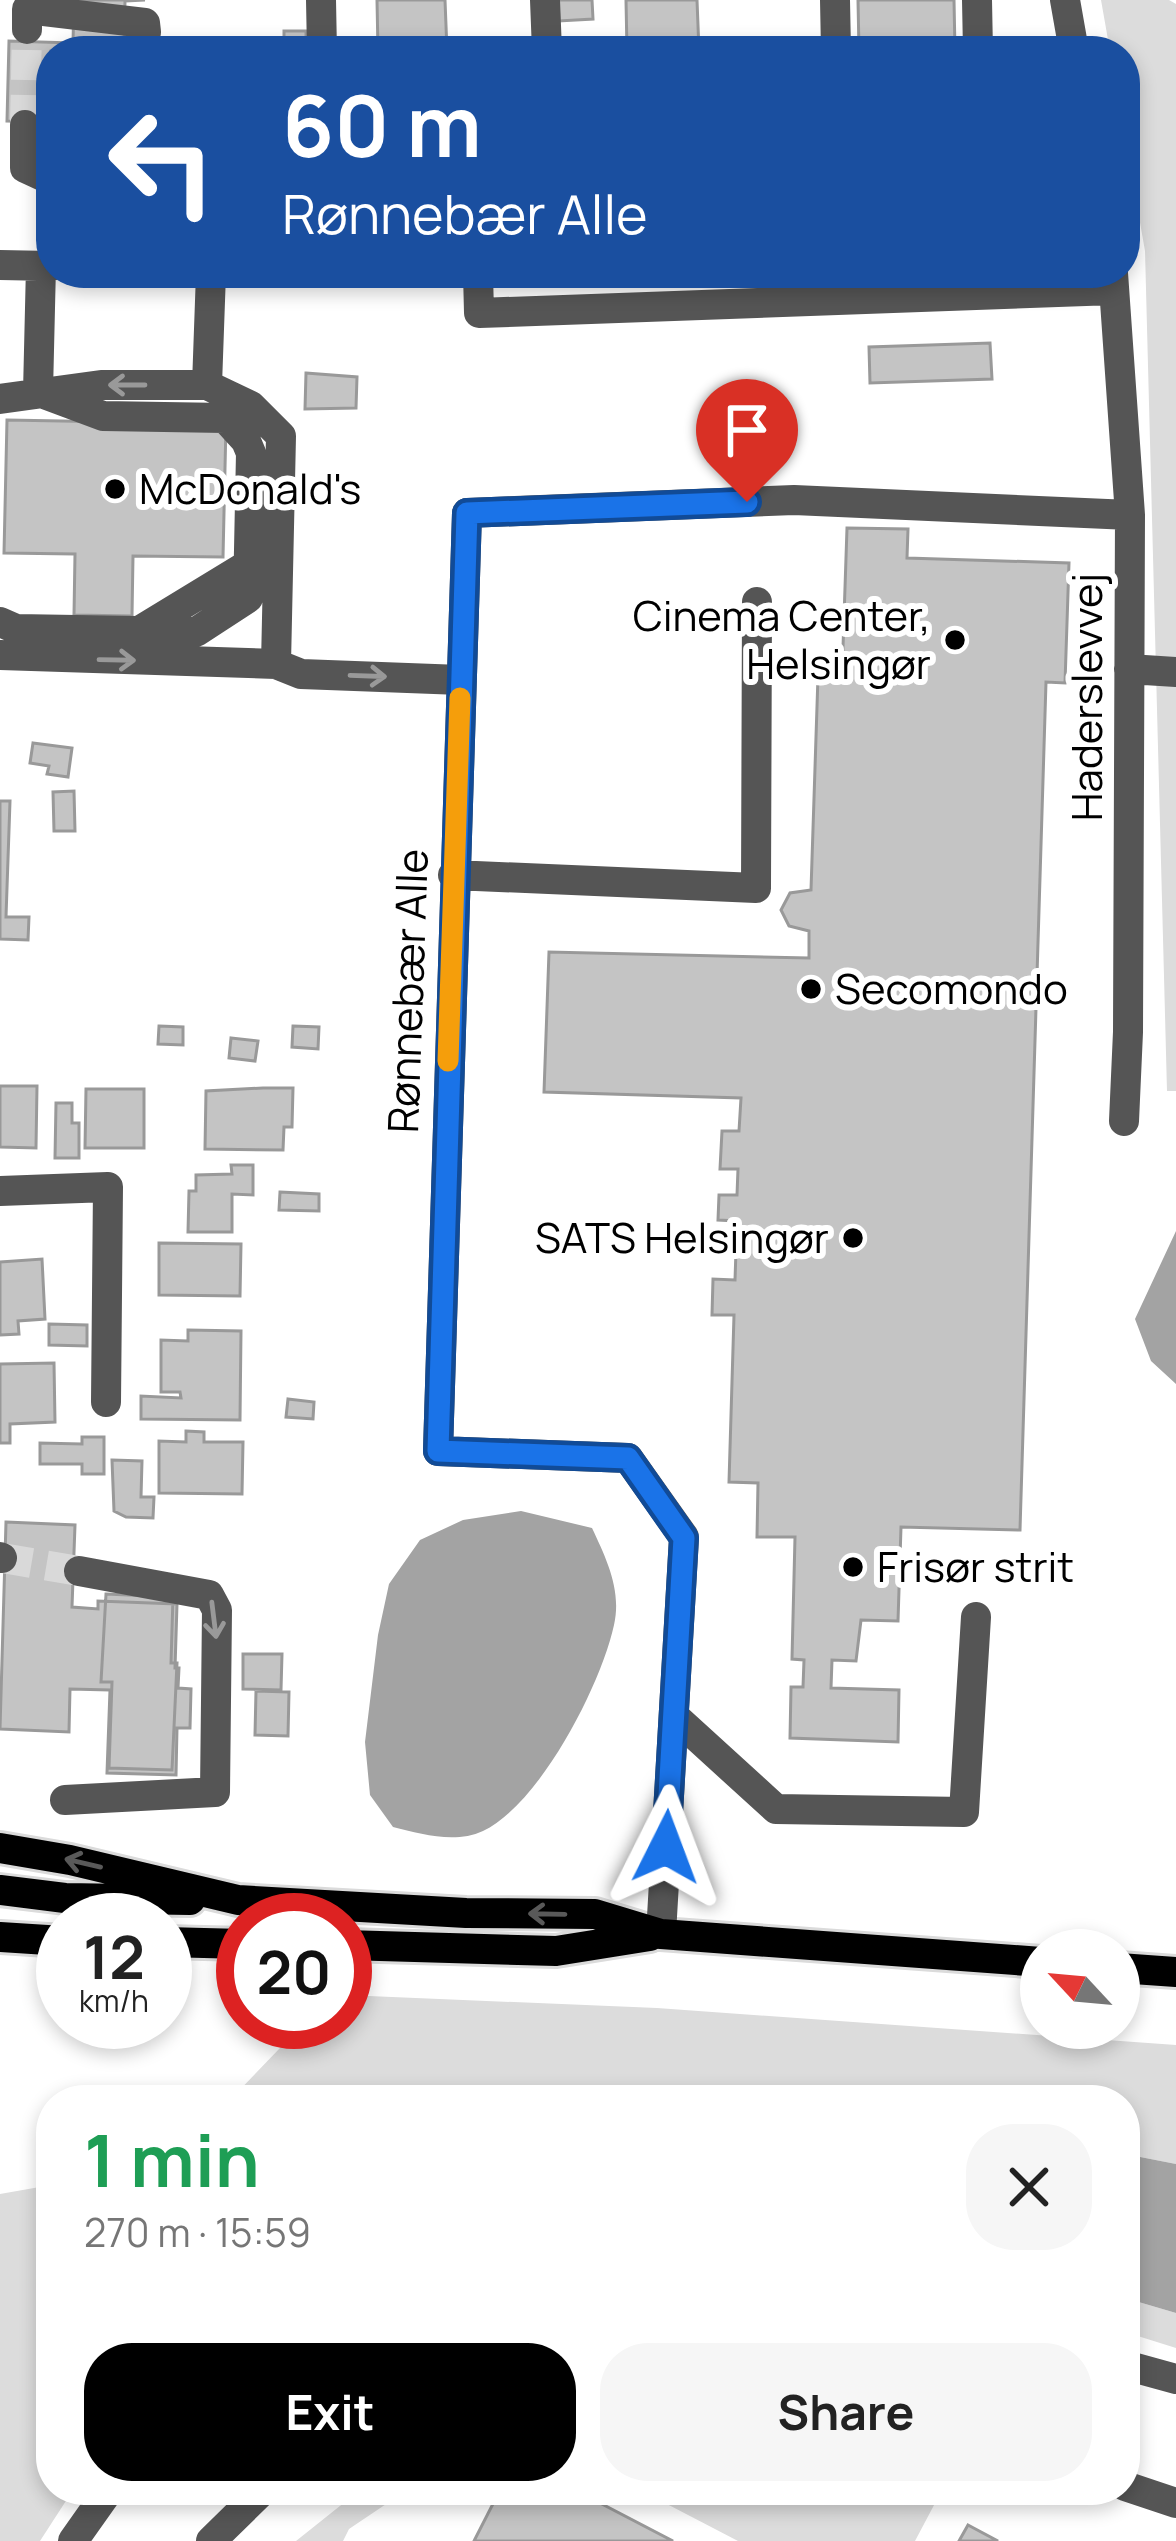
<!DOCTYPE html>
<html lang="en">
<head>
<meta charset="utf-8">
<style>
  body { margin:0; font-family:Manrope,sans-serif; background:#f6f6f6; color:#222; height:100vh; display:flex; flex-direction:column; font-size:45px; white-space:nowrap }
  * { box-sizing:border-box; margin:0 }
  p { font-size:39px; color:#767676 }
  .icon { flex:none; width:66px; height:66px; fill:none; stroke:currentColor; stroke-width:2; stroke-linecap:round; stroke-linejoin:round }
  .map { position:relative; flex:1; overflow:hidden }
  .panel { position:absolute; left:36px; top:2085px; width:1104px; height:420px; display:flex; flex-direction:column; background:#fff; border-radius:48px; box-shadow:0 6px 18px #0003 }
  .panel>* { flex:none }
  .guide { position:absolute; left:36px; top:36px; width:1104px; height:252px; border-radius:48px; box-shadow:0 6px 18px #0003; background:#1a4fa0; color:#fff; overflow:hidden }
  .needle { width:78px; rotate:296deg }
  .buttons { position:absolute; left:1020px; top:1929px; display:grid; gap:24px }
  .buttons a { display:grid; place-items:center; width:120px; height:120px; border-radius:50%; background:#fff; box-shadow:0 6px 18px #0003; font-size:60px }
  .speed { position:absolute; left:36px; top:1893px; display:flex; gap:24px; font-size:60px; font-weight:700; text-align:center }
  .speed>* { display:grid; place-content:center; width:156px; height:156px; border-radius:50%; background:#fff; box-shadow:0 6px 18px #0003; line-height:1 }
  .speed small { font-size:30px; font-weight:400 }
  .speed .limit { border:18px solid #d22; background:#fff; color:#111 }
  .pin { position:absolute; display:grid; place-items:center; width:102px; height:102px; color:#fff; margin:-123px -51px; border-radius:50% 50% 50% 0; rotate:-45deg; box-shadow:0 0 12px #0007 }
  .pin .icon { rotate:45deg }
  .me { position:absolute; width:132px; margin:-66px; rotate:3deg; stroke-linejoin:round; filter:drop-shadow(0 0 9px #0008) }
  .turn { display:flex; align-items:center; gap:42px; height:252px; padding:0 48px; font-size:54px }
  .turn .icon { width:156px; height:156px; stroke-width:2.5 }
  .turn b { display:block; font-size:84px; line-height:102px }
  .round { display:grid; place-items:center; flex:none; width:126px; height:126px; border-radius:48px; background:#f6f6f6 }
  .summary { display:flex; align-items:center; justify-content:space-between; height:204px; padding:0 48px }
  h1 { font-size:72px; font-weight:700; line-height:90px; color:#1e9e55 }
  .button { display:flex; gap:24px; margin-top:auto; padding:24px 48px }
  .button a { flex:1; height:138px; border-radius:48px; background:#000; color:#fff; font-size:48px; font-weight:700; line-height:138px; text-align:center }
  .button a+a { background:#f6f6f6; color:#222 }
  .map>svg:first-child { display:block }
</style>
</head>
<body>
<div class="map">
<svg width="1176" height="2541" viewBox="0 0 1176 2541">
  <rect width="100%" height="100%" fill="#fff"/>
  <!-- green -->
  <path fill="#dcdcdc" d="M 1101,0 L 1169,0 L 1176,4 L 1176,1091 L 1167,1091 L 1145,251 L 1125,137 L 1125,51 L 1110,51 Z
    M 345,1995 L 657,2008 L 1176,2045 L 1176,2164 L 1125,2154 L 1125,2100 L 230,2100 L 305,2022 L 345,2022 Z
    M 51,2185 L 51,2490 L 73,2490 L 40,2541 L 0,2541 L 0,2194 Z
    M 1125,2298 L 1176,2313 L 1176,2348 L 1125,2332 Z
    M 360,2490 L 407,2490 L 349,2529 L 343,2541 L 296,2541 Z
    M 640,2490 L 942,2490 L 915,2541 L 738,2541 Z"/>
  <!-- water -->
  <path fill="#a3a3a3" d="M 1176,1231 L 1176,1384 L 1151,1361 L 1135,1319 Z
    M 521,1511 L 592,1528 C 606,1558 622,1590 614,1625 C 601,1685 540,1804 483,1831 C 455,1844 421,1834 393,1827 L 370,1795 L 365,1742 L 378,1635 L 389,1584 L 420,1540 L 463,1520 Z
    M 1125,2154 L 1176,2164 L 1176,2313 L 1125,2298 Z"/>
  <!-- building -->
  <path fill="#c4c4c4" stroke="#999" stroke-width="3" d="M 74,0 L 145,0 L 125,1 L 124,44 L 188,46 L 188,51 L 51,51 L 51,122 L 7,121 L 9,41 L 73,43 Z
    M 377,0 L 445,0 L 447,51 L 378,51 Z
    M 558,0 L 592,0 L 593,19 L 559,21 Z
    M 626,0 L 697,0 L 699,51 L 627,51 Z
    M 858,0 L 954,0 L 955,51 L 859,51 Z
    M 284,31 L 306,31 L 306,51 L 284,51 Z
    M 500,273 L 821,273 L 821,278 L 501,286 Z
    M 990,343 L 992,379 L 870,383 L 869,347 Z
    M 306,373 L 357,377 L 356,408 L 305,409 Z
    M 7,420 L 226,424 L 223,557 L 133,556 L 132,616 L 74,615 L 75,554 L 4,553 Z
    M 847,528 L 908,529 L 907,558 L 1069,563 L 1065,683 L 1046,682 L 1020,1530 L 901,1527 L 898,1621 L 861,1620 L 856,1661 L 832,1660 L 831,1688 L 899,1690 L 898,1742 L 790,1738 L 791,1687 L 803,1687 L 804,1660 L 792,1659 L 795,1537 L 757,1537 L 758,1483 L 729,1482 L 734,1315 L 712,1315 L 713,1279 L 735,1280 L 737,1221 L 718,1220 L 719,1195 L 737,1195 L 738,1169 L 720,1169 L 722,1131 L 739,1131 L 741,1098 L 544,1092 L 549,952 L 809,958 L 809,931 L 789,926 L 781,910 L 790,893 L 811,890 L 818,676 L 842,677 Z
    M 33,743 L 72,748 L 68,777 L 47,774 L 49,766 L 30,763 Z
    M 74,791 L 75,831 L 54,831 L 53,792 Z
    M 0,801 L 10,801 L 6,917 L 29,917 L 28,940 L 0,939 Z
    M 159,1026 L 183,1027 L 183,1045 L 158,1044 Z
    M 293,1026 L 319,1027 L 318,1049 L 292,1047 Z
    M 231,1038 L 258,1041 L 255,1061 L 229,1058 Z
    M 0,1086 L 37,1086 L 36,1148 L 0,1147 Z
    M 263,1088 L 293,1088 L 292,1127 L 284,1127 L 283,1150 L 205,1149 L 206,1091 Z
    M 86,1089 L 144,1089 L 144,1148 L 85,1148 Z
    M 56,1103 L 72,1103 L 72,1123 L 79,1123 L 79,1158 L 55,1158 Z
    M 231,1165 L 253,1165 L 253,1195 L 232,1194 L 232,1232 L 188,1232 L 189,1191 L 196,1191 L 196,1175 L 232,1174 Z
    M 280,1192 L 319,1194 L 319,1211 L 279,1210 Z
    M 159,1243 L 241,1244 L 240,1296 L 159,1295 Z
    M 42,1259 L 45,1319 L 18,1321 L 19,1334 L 0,1335 L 0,1262 Z
    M 49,1324 L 87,1325 L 87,1346 L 49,1345 Z
    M 188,1330 L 241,1331 L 240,1420 L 141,1419 L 141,1396 L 181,1398 L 180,1392 L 161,1392 L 161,1340 L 188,1341 Z
    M 54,1363 L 55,1422 L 10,1424 L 10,1443 L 0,1443 L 0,1364 Z
    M 288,1399 L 314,1402 L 313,1419 L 286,1417 Z
    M 186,1431 L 204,1432 L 204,1442 L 243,1442 L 242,1494 L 159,1493 L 159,1441 L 186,1442 Z
    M 82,1437 L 104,1437 L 104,1474 L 82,1474 L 82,1464 L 40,1464 L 40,1443 L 82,1444 Z
    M 112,1460 L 142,1461 L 141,1497 L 154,1497 L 153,1518 L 126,1517 L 114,1511 Z
    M 6,1522 L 75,1525 L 72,1607 L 98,1609 L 98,1601 L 177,1604 L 175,1668 L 179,1668 L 178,1688 L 191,1689 L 190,1728 L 177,1728 L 176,1775 L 107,1773 L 110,1690 L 70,1689 L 69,1732 L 0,1729 Z
    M 106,1594 L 173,1597 L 171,1663 L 177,1663 L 172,1770 L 109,1768 L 112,1682 L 101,1682 Z
    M 243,1654 L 282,1654 L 281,1690 L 243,1689 Z
    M 256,1691 L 289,1692 L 288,1736 L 255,1735 Z
    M 500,2490 L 575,2490 L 673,2541 L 474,2541 Z
    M 968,2525 L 998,2541 L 959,2541 Z"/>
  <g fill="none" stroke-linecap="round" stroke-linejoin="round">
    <!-- minor-tunnel -->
    <path stroke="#d9d9d9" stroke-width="30" stroke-dasharray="30 15" stroke-linecap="butt" d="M 25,125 L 27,29
      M 2,1558 L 79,1571"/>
    <!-- major casing -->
    <g stroke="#dbdbdb" stroke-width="36">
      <path id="major" d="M 0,1848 L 70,1860 L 238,1900 L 466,1913 L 595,1914 L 661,1934 L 1041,1962
        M 0,1890 L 65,1898 L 190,1900
        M 0,1937 L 63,1941
        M 165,1942 L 243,1944
        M 345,1945 L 556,1951 L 650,1936
        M 1119,1968 L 1176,1972"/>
    </g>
    <!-- minor -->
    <path stroke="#555" stroke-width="30" d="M 321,0 L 322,51
      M 545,0 L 547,51
      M 835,0 L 836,51
      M 977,0 L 978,51
      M 1065,0 L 1074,51
      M 27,29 L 27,9 L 145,23 L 146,32
      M 25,125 L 25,168 L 51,180
      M 0,265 L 51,266
      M 478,273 L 479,313 L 1114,290
      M 1113,273 L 1130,515 L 1128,1032 L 1124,1121
      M 207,385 L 211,273
      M 38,392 L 41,266
      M 0,399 L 101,385 L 207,385 L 251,406 L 281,436 L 276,664 L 0,655
      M 0,622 L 16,629 L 196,632 L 248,598 L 251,453 L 246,441 L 225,418 L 103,416 L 44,394
      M 139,631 L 249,564
      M 276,664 L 301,674 L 461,680
      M 1129,669 L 1176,672
      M 453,875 L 756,888 L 757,602
      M 0,1191 L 108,1187 L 106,1402
      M 0,1557 L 2,1558
      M 674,1716 L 776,1809 L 964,1812 L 976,1617
      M 65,1800 L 215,1792 L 217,1610 L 209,1595 L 79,1571
      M 661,1934 L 684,1537 L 628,1458 L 438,1451 L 467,513 L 794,500 L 1130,515
      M 1125,2365 L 1176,2379
      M 1125,2486 L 1176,2503
      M 73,2541 L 109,2490
      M 211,2541 L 263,2490"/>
    <!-- major -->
    <use href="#major" stroke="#000" stroke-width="30"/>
  </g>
  <!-- one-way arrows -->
  <defs><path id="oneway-shaft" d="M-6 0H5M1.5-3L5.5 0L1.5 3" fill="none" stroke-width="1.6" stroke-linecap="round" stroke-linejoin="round" transform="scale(3)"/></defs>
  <g stroke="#999">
    <use href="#oneway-shaft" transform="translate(127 385) rotate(-180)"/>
    <use href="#oneway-shaft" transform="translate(117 660) rotate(1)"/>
    <use href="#oneway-shaft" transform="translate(368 676) rotate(2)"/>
    <use href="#oneway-shaft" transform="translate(214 1620) rotate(83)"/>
  </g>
  <g stroke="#595959">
    <use href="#oneway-shaft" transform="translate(83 1863) rotate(-167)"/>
    <use href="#oneway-shaft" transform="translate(547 1914) rotate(-179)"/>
  </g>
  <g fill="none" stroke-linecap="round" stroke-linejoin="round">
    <!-- route casing -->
    <g stroke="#114b97" stroke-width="30">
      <path id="route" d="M 666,1847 L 684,1538 L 628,1458 L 438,1451 L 467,513 L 747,502"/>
    </g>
    <!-- route -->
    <use href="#route" stroke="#1a73e8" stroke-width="21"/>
    <!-- slow -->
    <path stroke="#f59e0b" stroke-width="21" d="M 448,1061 L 460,698"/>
  </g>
  <!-- markers -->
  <g fill="#000" stroke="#fff" stroke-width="4.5">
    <circle cx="115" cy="489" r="12"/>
    <circle cx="955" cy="640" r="12"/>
    <circle cx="811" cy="989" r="12"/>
    <circle cx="853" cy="1238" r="12"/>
    <circle cx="853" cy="1567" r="12"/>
  </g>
  <g text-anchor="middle" stroke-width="12" stroke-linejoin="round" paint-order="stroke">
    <!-- poi labels -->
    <g font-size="42" fill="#000" stroke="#fff" text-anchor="start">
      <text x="139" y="504">McDonald's</text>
      <text x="931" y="631" text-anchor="end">Cinema Center,<tspan x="931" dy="48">Helsingør</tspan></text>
      <text x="835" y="1004">Secomondo</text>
      <text x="829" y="1253" text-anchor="end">SATS Helsingør</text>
      <text x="877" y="1582">Frisør strit</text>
    </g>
    <!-- street labels -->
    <g font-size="42" fill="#000" stroke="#fff">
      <text transform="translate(1087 697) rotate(-90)" y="15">Haderslevvej</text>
      <text transform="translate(408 991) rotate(-88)" y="15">Rønnebær Alle</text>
    </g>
  </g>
</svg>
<div class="buttons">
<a><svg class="needle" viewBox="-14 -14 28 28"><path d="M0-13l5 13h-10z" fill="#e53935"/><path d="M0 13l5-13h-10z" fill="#767676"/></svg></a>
</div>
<div class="speed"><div>12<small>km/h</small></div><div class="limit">20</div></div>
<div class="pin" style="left:747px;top:502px;background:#d93025"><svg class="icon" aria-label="arrive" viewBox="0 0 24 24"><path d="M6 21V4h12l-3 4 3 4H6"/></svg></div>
<svg class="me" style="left:666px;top:1847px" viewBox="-20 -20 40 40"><path d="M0-17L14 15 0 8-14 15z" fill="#1a73e8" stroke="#fff" stroke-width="4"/></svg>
<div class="guide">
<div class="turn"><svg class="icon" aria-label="left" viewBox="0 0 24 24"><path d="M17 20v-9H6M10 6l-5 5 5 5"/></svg><div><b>60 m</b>Rønnebær Alle</div></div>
</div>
<section class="panel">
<div class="summary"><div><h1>1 min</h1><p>270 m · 15:59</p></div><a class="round"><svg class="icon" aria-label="close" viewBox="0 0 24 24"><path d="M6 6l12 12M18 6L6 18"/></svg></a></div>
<div class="button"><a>Exit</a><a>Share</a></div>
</section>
</div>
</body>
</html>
